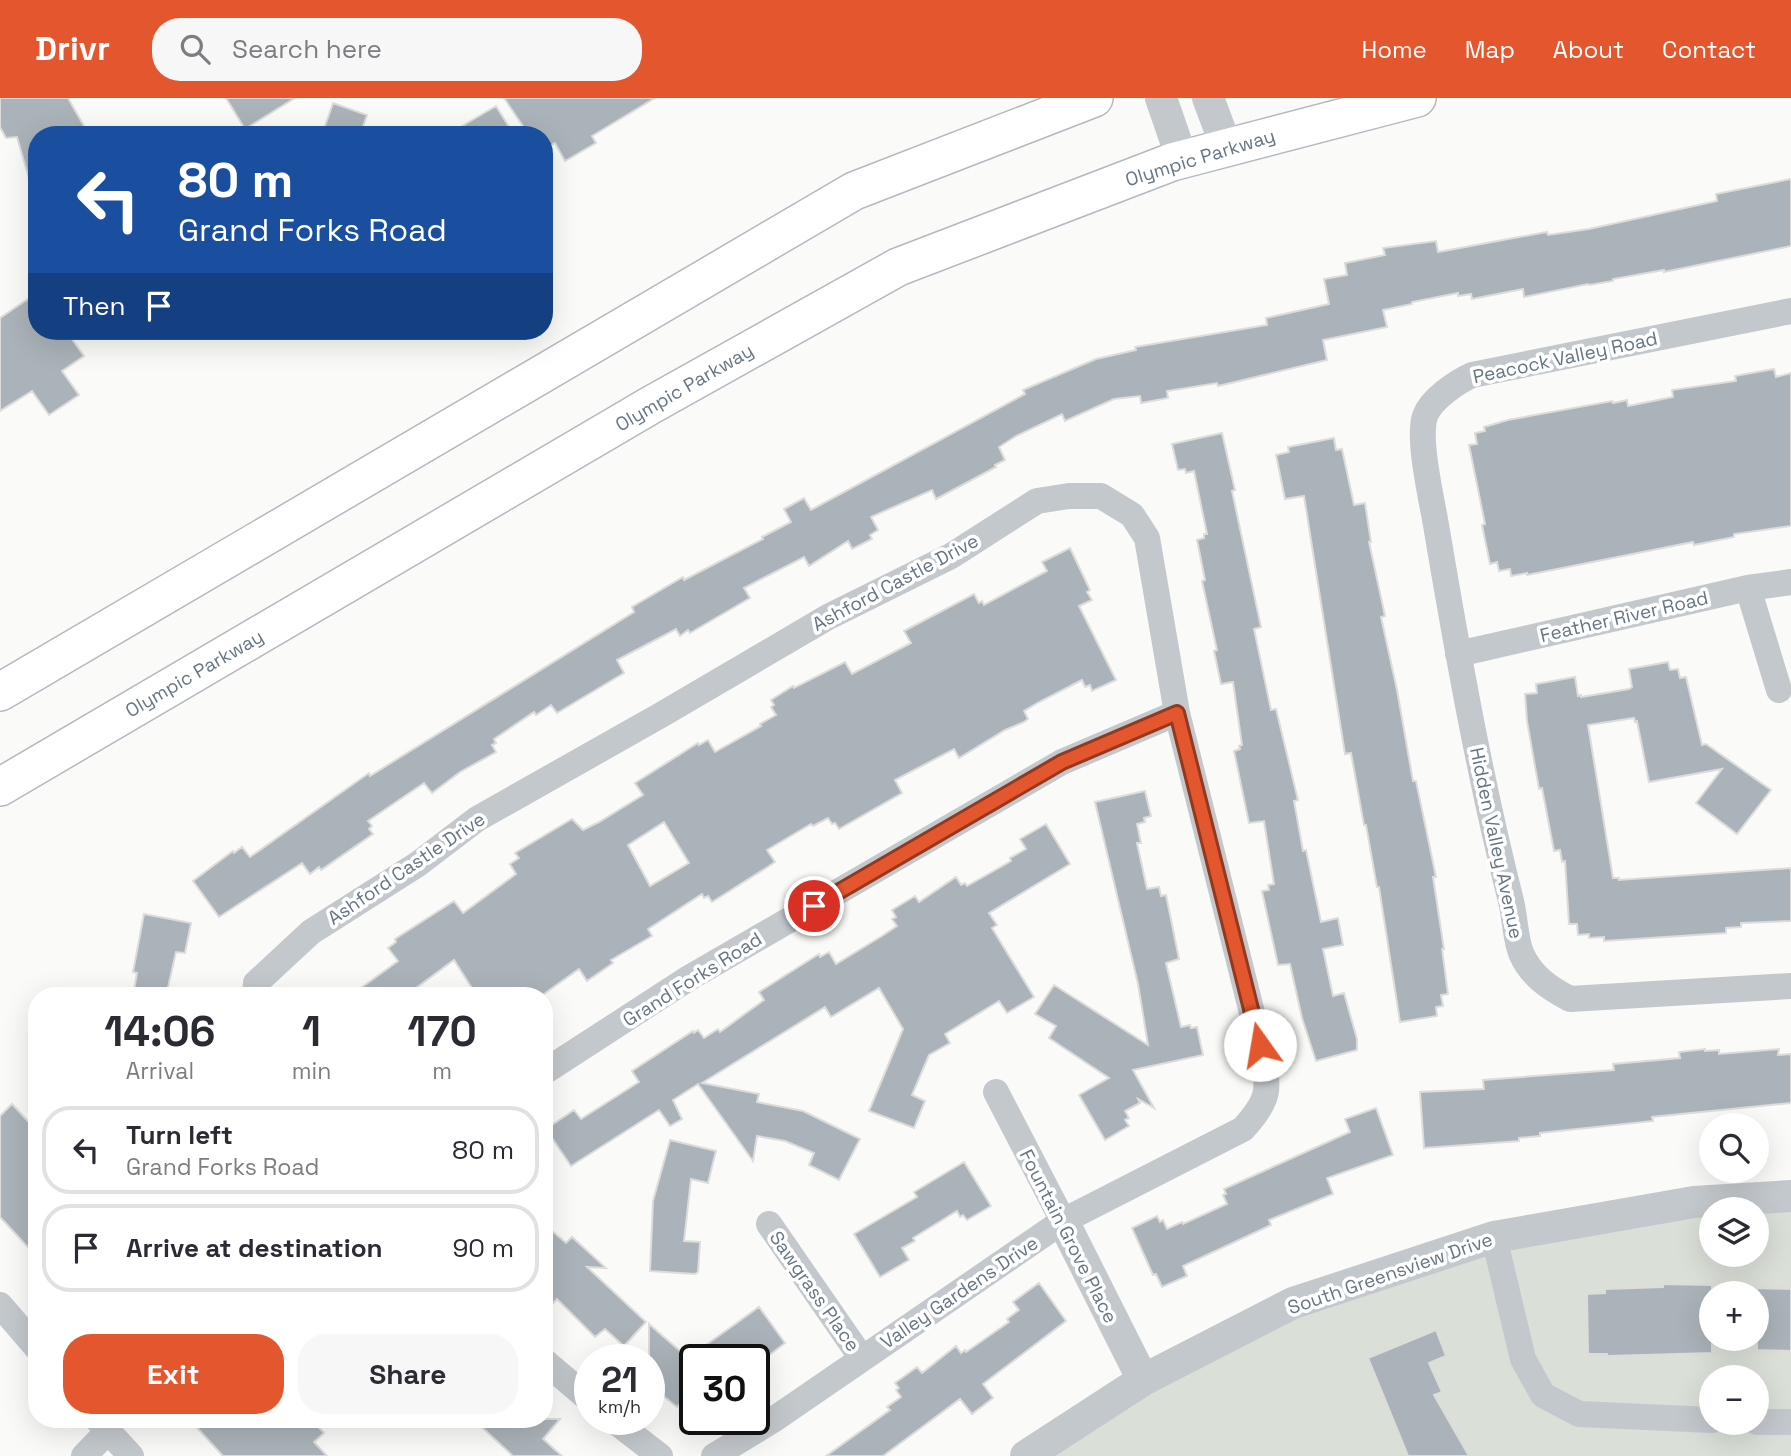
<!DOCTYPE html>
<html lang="en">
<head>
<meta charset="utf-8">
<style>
  body { margin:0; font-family:"Space Grotesk",sans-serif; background:#f7f7f7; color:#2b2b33; height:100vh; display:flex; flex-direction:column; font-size:26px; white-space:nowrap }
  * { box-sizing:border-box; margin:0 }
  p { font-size:23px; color:#7c7c81 }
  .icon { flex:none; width:38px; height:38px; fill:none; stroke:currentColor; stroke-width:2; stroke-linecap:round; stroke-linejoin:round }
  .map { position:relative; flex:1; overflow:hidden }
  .drawer { position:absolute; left:28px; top:889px; width:525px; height:441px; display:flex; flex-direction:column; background:#fff; border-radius:28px; box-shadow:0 7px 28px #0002 }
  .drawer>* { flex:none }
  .guide { position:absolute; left:28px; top:28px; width:525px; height:214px; border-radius:28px; box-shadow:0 7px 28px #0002; background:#1a4fa0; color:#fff; overflow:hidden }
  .fabs { position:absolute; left:1699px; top:1015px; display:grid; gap:14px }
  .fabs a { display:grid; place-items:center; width:70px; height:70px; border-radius:50%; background:#fff; box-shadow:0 7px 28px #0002; font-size:35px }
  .speed { position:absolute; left:574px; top:1246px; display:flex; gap:14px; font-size:35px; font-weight:700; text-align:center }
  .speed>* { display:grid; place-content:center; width:91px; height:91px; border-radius:50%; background:#fff; box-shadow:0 7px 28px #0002; line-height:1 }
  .speed small { font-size:18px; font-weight:400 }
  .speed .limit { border:4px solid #111; border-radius:10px; background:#fff; color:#111 }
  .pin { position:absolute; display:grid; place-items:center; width:60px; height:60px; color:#fff; margin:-30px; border:4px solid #fff; border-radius:50%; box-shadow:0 2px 7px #0007 }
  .me { position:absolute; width:77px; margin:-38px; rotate:347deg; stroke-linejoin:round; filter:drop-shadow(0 0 5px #0008) }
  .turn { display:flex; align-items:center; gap:24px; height:147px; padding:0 35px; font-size:32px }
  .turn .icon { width:91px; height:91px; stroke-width:2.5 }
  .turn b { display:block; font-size:49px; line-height:60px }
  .then { display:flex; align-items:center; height:66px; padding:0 35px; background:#0003; gap:14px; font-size:26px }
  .eta { display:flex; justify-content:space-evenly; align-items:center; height:119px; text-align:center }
  .eta b { font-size:42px; font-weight:600; line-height:49px }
  .primary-button { display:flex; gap:14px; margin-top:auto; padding:14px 35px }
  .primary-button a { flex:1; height:80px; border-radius:28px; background:#e4572e; color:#fff; font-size:28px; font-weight:600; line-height:80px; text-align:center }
  .primary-button a+a { background:#f7f7f7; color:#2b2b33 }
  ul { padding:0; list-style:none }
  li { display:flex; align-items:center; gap:21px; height:88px; margin:0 14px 10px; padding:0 21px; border:4px solid #e1e1e2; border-radius:28px }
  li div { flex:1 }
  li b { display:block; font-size:26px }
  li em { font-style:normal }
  header { display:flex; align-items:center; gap:42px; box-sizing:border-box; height:98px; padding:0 35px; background:#e4572e; color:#fff }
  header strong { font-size:33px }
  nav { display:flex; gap:38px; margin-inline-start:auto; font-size:24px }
  .search { width:490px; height:63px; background:#f7f7f7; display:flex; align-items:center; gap:18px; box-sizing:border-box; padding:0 24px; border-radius:28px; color:#7c7c81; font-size:26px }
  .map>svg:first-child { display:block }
</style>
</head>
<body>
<header>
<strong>Drivr</strong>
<div class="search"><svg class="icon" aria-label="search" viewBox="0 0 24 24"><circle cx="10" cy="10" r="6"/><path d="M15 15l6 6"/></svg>Search here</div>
<nav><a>Home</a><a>Map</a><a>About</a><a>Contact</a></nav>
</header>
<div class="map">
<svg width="1791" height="1358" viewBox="0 0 1791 1358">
  <rect width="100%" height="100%" fill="#fafaf8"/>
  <!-- green -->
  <path fill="#dadfd7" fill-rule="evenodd" d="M 1791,1098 L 1791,1358 L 1025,1358 C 1243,1197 1520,1103 1791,1098 ZM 1712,1111 L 1757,1111 L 1757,1157 L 1712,1157 ZM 1712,1195 L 1757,1195 L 1757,1241 L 1712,1241 ZM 1712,1279 L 1757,1279 L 1757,1325 L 1712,1325 Z"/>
  <!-- building -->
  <path fill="#aab3b9" stroke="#dcdcda" stroke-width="2" fill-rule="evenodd" d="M 0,0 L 68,0 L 89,37 L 37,37 L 37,83 L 30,84 L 17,39 L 6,40 L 0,29 Z
    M 226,0 L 295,0 L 245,31 Z
    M 504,0 L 655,0 L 592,38 L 596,45 L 565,63 L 555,45 L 544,51 L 544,37 L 529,37 Z
    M 333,5 L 367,17 L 360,37 L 322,37 Z
    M 496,8 L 514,37 L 447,37 Z
    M 1791,81 L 1791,148 L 1664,174 L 1664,172 L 1613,181 L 1613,183 L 1589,187 L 1588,186 L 1524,199 L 1523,191 L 1472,201 L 1471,196 L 1458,198 L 1458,195 L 1412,204 L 1412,206 L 1383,212 L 1387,229 L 1323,242 L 1327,262 L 1218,288 L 1217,285 L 1167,293 L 1168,300 L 1141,305 L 1140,298 L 1114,301 L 1065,323 L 1062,316 L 1016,338 L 999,349 L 1005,362 L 995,367 L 996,369 L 936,401 L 932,392 L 871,419 L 878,432 L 870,437 L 872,441 L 852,451 L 848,443 L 809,468 L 804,459 L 744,490 L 750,500 L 690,535 L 688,532 L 680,538 L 676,531 L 617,562 L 624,575 L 557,615 L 551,607 L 536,617 L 534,614 L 494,641 L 496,645 L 492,647 L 496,654 L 460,674 L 432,695 L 424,685 L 368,723 L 372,728 L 369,731 L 373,736 L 321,772 L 319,769 L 310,776 L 302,765 L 219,819 L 193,783 L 233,753 L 234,755 L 242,749 L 250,759 L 369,675 L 370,678 L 634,514 L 632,509 L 683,479 L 684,482 L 763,441 L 762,439 L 791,424 L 784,411 L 804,400 L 811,412 L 1025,296 L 1023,292 L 1096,261 L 1136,252 L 1135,249 L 1267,227 L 1266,220 L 1329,206 L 1324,181 L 1347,177 L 1345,165 L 1385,157 L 1383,150 L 1436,143 L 1438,154 L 1547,134 L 1548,137 L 1589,131 L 1717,103 L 1716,96 Z
    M 37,195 L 37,233 L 66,233 L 84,258 L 62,273 L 79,297 L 49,317 L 32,293 L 0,313 L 0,220 Z
    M 1774,271 L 1776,279 L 1791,275 L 1791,428 L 1734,436 L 1734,439 L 1694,447 L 1693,444 L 1527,477 L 1527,475 L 1511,478 L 1510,471 L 1499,473 L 1497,464 L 1490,466 L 1482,427 L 1485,426 L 1469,347 L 1477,346 L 1475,335 L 1485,333 L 1484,329 L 1508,322 L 1612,303 L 1613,305 L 1627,302 L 1628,308 L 1673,299 L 1672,292 L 1736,283 L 1735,278 Z
    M 1222,335 L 1235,392 L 1232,393 L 1261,529 L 1254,531 L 1271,612 L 1276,611 L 1298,702 L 1294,703 L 1303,753 L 1306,752 L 1321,824 L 1338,820 L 1343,847 L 1323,851 L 1333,898 L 1344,895 L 1357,941 L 1357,952 L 1316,963 L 1302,920 L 1290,866 L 1278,867 L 1262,793 L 1269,792 L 1268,787 L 1274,786 L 1264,723 L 1249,725 L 1234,653 L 1240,651 L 1239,648 L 1242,647 L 1233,584 L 1221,586 L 1214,553 L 1217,552 L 1202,483 L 1205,482 L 1197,442 L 1204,440 L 1204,436 L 1207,436 L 1194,373 L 1186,375 L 1185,371 L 1178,372 L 1172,346 Z
    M 1334,340 L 1336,352 L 1342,351 L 1354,407 L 1365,405 L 1371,444 L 1369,444 L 1385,518 L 1381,519 L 1397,592 L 1413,683 L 1416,683 L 1436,779 L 1433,779 L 1444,851 L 1442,851 L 1448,896 L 1441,897 L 1443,908 L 1436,909 L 1437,918 L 1400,924 L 1379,789 L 1377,789 L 1366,727 L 1364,727 L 1351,655 L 1345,656 L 1304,398 L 1285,401 L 1276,357 L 1289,354 L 1288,349 Z
    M 1070,450 L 1090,492 L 1087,494 L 1092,502 L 1079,508 L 1116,582 L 1092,593 L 1090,587 L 1085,589 L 1082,582 L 1039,604 L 1024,613 L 1028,621 L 1024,624 L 1005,632 L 959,660 L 954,651 L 895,682 L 902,695 L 839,731 L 835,725 L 832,726 L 828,720 L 813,728 L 811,726 L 767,752 L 775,764 L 766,770 L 712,804 L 708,798 L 704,800 L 702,796 L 648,831 L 652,838 L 611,862 L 613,865 L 587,883 L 579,871 L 541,898 L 477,898 L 454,862 L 405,898 L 350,898 L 398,863 L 388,850 L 396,844 L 395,841 L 454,803 L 463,815 L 516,776 L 510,766 L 519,760 L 515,755 L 572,721 L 583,732 L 599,724 L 643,697 L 635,685 L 698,645 L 699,647 L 708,642 L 715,654 L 761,628 L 760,626 L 776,617 L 771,609 L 774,607 L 771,602 L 793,588 L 794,590 L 845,564 L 852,576 L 911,545 L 904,533 L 974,496 L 979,505 L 982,503 L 984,507 L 1047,473 L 1042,464 ZM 664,724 L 689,765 L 650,788 L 628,747 Z
    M 1668,564 L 1670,572 L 1678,571 L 1680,580 L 1686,579 L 1702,647 L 1706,646 L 1771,692 L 1737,736 L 1696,705 L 1722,671 L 1649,684 L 1637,623 L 1635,624 L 1634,620 L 1588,627 L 1613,780 L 1619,780 L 1619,782 L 1791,770 L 1791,823 L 1741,825 L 1741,829 L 1726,830 L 1726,835 L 1604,843 L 1604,839 L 1589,840 L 1589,836 L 1578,837 L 1577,826 L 1569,826 L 1565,763 L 1562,764 L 1560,752 L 1554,753 L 1542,690 L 1539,691 L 1527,623 L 1525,596 L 1537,595 L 1536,586 L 1575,579 L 1578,598 L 1581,597 L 1581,599 L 1629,591 L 1632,589 L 1629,571 Z
    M 1145,693 L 1151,718 L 1144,720 L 1145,724 L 1137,726 L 1141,745 L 1137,745 L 1147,791 L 1159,789 L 1161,798 L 1166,797 L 1179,861 L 1166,865 L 1177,912 L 1181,929 L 1190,927 L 1191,930 L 1197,929 L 1203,957 L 1133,972 L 1154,1010 L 1138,1001 L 1140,1005 L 1125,1013 L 1129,1020 L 1125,1022 L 1129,1028 L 1105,1042 L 1079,997 L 1109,980 L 1049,940 L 1056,928 L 1035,916 L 1054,887 L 1148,947 L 1138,886 L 1095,704 Z
    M 1046,726 L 1070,766 L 989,815 L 997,827 L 992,830 L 1034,899 L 1007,915 L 999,903 L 945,936 L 950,945 L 929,957 L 912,997 L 925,1003 L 914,1030 L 869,1013 L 903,931 L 879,890 L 831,919 L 825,909 L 702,985 L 759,996 L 757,1004 L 803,1013 L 860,1041 L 839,1082 L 809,1067 L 814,1055 L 785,1043 L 757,1038 L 753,1063 L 698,986 L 673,1002 L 682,1021 L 670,1028 L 659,1012 L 571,1068 L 546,1031 L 574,1012 L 581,1021 L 639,984 L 632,973 L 693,933 L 694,935 L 698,932 L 704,940 L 718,931 L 720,934 L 764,902 L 759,894 L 819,856 L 820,859 L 829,854 L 836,866 L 882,838 L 897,828 L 892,821 L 896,819 L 892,812 L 915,798 L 919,804 L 956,779 L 961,787 L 965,785 L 967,788 L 1011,763 L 1010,760 L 1026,751 L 1020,741 Z
    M 144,816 L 191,825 L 185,855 L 176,854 L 166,898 L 133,898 L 137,875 L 133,874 Z
    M 1705,951 L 1705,953 L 1719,952 L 1719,956 L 1779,951 L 1778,957 L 1791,956 L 1791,1005 L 1652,1019 L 1653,1023 L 1540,1035 L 1540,1038 L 1519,1040 L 1519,1043 L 1424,1050 L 1420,994 L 1484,991 L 1483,982 L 1614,972 L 1613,966 L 1680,960 L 1679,954 Z
    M 12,1006 L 37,1033 L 37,1159 L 0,1119 L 0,1018 Z
    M 1376,1010 L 1393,1057 L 1327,1080 L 1333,1096 L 1269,1122 L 1271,1127 L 1183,1168 L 1187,1178 L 1162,1189 L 1156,1176 L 1153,1177 L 1132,1130 L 1157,1118 L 1160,1124 L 1163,1122 L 1167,1131 L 1182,1124 L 1183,1126 L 1227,1106 L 1223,1097 L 1226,1096 L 1224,1091 L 1350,1034 L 1345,1021 Z
    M 670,1042 L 716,1053 L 708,1085 L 691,1081 L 684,1143 L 700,1144 L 698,1174 L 695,1176 L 650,1173 L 653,1103 Z
    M 964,1064 L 991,1108 L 967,1122 L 963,1117 L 960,1119 L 957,1113 L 913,1140 L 915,1143 L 902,1150 L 909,1162 L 880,1179 L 854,1136 L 917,1099 L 914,1094 Z
    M 544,1126 L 566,1145 L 572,1139 L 606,1170 L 587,1169 L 646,1224 L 624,1248 L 605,1231 L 595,1239 L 557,1201 L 544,1215 Z
    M 1039,1185 L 1066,1223 L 983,1286 L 993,1300 L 972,1316 L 960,1301 L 883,1358 L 826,1358 L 890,1312 L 887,1309 L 901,1299 L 896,1292 L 899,1290 L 895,1285 L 917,1269 L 922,1275 L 956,1248 L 961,1255 L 965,1252 L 966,1254 L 1009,1224 L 1007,1221 L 1019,1212 L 1013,1204 Z
    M 1663,1186 L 1712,1187 L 1712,1255 L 1607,1258 L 1607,1256 L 1588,1256 L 1587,1196 L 1605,1195 L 1605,1191 L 1663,1189 Z
    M 1757,1190 L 1791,1191 L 1791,1253 L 1757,1252 Z
    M 759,1209 L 785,1245 L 764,1261 L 690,1262 L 695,1265 L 695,1290 L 677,1309 L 656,1292 L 664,1287 L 649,1273 L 649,1226 L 688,1260 Z
    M 1436,1232 L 1446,1258 L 1429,1265 L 1442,1294 L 1434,1297 L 1469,1358 L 1408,1358 L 1368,1260 Z
    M 189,1321 L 311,1321 L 324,1335 L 314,1344 L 327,1358 L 223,1358 Z
    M 473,1321 L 560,1321 L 543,1341 L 562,1358 L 513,1358 Z"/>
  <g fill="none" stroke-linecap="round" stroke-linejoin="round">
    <!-- secondary casing -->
    <g stroke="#b3babf" stroke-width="40">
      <path id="secondary" d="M 0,594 L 854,93 L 1094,0
        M 0,689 L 651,307 L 898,169 L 1172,64 L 1417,0"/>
    </g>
    <!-- minor -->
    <path stroke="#c3c8cc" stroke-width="26" d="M 1791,213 L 1472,277 C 1457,284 1431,301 1425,318 C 1417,343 1433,406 1437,433 C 1458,557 1480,681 1511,803 C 1515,819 1515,839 1521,855 C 1531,878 1549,890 1570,901 L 1791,888
      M 1748,490 L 1779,592
      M 1458,556 L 1748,490 L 1791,484
      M 255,898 L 256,885 L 311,834 L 418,766 L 477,721 L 661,617 L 828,519 L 951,458 L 1037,403 L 1069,398 L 1101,398 L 1132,417 L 1147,440 L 1177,615 L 1260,947 C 1268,989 1274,997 1243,1031 L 1063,1123 L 773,1322 L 714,1358
      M 544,974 L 689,880 L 1062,664 L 1177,615
      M 996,994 L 1063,1123
      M 769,1126 L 861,1259
      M 1494,1139 L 1523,1261 L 1543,1297 L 1579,1316 L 1712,1322
      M 0,1207 L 37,1250
      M 544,1263 L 590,1302
      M 97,1321 L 131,1358
      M 612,1321 L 660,1358
      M 1757,1324 L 1791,1324
      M 84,1358 L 108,1333"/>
    <!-- tertiary -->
    <path stroke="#c3c8cc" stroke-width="32" d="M 1161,0 L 1182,61
      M 1208,0 L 1226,48
      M 1063,1123 L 1143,1282
      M 1026,1358 L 1143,1282 L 1293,1205 L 1494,1139 L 1694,1104 L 1791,1098"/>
    <!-- secondary -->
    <use href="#secondary" stroke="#fff" stroke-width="37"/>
  </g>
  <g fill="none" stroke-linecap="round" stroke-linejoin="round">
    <!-- route casing -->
    <g stroke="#94391e" stroke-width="18">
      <path id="route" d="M 814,808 L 1062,664 L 1177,615 L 1260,947"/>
    </g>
    <!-- route -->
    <use href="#route" stroke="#e4572e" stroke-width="12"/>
  </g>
  <g text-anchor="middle" stroke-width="7" stroke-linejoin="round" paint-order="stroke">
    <!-- street labels -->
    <g font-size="19" fill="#657683" stroke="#fff">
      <text transform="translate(1200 59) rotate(-17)" y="7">Olympic Parkway</text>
      <text transform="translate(1565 259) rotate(-12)" y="7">Peacock Valley Road</text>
      <text transform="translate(684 289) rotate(-30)" y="7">Olympic Parkway</text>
      <text transform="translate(895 484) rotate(-28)" y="7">Ashford Castle Drive</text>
      <text transform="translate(1624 518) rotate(-13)" y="7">Feather River Road</text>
      <text transform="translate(194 575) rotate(-30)" y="7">Olympic Parkway</text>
      <text transform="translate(1497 745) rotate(78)" y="7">Hidden Valley Avenue</text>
      <text transform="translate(406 770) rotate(-34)" y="7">Ashford Castle Drive</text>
      <text transform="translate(692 881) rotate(-32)" y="7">Grand Forks Road</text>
      <text transform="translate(1069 1138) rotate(63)" y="7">Fountain Grove Place</text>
      <text transform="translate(1390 1175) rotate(-19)" y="7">South Greensview Drive</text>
      <text transform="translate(815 1193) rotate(55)" y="7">Sawgrass Place</text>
      <text transform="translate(959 1194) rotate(-34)" y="7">Valley Gardens Drive</text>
    </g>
  </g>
</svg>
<div class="fabs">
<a><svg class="icon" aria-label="search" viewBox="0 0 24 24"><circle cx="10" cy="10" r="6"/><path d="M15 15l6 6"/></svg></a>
<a><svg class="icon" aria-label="layers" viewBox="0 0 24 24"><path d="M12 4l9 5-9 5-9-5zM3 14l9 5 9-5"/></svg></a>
<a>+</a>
<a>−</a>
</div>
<div class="speed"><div>21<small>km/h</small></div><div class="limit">30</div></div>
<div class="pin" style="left:814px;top:808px;background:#d93025"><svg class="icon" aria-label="arrive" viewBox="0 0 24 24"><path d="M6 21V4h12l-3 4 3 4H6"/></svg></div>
<svg class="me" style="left:1260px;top:947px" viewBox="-20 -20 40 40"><circle r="19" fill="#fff"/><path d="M0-13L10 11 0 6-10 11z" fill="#e4572e"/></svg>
<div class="guide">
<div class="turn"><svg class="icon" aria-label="left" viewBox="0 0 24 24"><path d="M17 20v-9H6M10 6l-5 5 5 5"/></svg><div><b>80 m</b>Grand Forks Road</div></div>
<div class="then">Then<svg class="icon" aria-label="arrive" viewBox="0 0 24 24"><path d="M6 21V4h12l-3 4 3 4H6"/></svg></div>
</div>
<section class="drawer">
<div class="eta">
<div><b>14:06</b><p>Arrival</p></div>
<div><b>1</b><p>min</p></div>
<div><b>170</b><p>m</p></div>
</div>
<ul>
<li><svg class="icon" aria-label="left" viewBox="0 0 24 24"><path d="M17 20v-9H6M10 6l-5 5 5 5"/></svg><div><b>Turn left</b><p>Grand Forks Road</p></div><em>80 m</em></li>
<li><svg class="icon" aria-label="arrive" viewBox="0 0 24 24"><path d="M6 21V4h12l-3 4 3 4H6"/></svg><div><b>Arrive at destination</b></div><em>90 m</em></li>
</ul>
<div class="primary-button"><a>Exit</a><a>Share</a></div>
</section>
</div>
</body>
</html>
